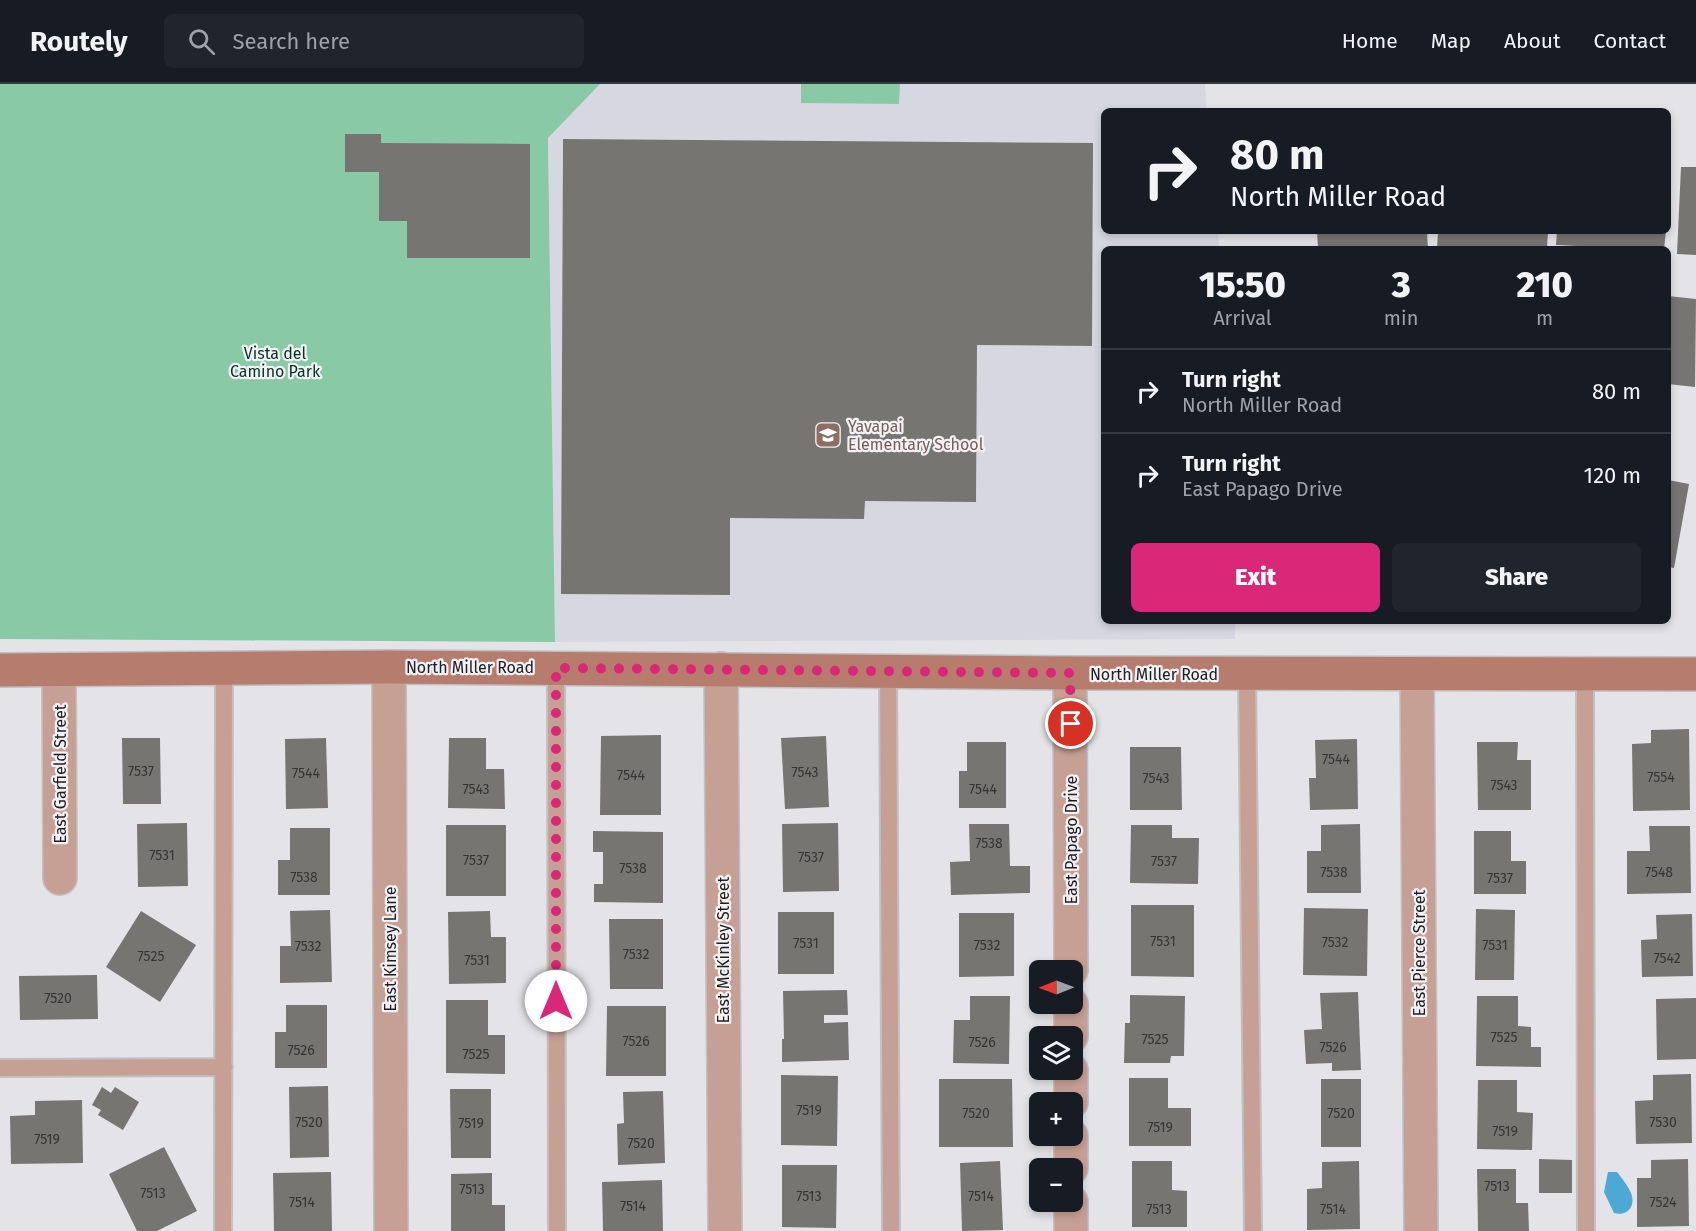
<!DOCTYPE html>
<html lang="en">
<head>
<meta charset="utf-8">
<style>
  body { margin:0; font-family:"Fira Sans",sans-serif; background:#20242c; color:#f1f3f6; height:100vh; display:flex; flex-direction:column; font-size:22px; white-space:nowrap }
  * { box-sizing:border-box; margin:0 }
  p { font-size:20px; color:#9ea1a6 }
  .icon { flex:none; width:33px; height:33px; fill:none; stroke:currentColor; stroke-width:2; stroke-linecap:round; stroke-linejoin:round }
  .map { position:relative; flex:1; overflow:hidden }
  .sheet { position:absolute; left:1101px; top:162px; width:570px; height:378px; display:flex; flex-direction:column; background:#171b24; border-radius:9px; box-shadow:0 3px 9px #0003 }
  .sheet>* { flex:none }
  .hud { position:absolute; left:1101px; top:24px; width:570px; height:126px; border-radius:9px; box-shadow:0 3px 9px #0003; background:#171b24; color:#f1f3f6; overflow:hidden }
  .needle { width:39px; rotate:269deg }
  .controls { position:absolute; left:1029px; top:876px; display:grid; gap:12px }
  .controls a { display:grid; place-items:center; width:54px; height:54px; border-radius:9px; background:#171b24; box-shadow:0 3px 9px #0003; font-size:30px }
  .pin { position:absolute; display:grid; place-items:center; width:51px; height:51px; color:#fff; margin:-26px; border:3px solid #fff; border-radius:50%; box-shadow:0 2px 6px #0007 }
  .me { position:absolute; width:66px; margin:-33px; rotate:0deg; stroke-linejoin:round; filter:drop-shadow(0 0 4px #0008) }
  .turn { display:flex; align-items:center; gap:21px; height:126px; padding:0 30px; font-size:27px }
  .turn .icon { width:78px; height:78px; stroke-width:2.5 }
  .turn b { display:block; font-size:42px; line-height:51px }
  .eta { display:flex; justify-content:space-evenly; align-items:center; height:102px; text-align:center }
  .eta b { font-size:36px; font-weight:800; line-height:42px }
  .primary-button { display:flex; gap:12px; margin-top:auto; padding:12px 30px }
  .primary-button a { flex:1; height:69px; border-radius:9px; background:#db2777; color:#fff; font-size:24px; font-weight:800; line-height:69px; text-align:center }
  .primary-button a+a { background:#20242c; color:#f1f3f6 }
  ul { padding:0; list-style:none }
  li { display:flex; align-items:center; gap:18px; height:84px; padding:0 30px; border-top:2px solid #363941 }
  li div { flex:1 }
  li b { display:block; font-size:22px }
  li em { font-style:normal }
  header { display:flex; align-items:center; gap:36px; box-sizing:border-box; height:84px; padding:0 30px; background:#171b24; border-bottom:2px solid #363941 }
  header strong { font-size:28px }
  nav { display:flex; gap:33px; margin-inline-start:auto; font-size:21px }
  .search { width:420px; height:54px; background:#20242c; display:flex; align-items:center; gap:15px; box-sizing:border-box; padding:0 21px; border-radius:9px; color:#9ea1a6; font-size:22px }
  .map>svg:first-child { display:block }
</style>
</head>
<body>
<header>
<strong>Routely</strong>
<div class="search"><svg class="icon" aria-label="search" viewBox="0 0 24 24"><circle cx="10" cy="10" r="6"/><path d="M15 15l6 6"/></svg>Search here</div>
<nav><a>Home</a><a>Map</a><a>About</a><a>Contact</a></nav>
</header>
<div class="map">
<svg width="1696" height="1147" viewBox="0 0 1696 1147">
  <rect width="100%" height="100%" fill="#e4e4e8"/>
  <!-- built -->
  <path fill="#d7d7e2" d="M 600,0 L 1205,0 L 1207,27 L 1104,27 L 1104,147 L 1218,147 L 1219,165 L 1104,165 L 1104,537 L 1235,537 L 1235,555 L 555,558 L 548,54 Z"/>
  <!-- green -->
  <path fill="#8ac9a6" d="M 0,0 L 600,0 L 548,54 L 555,558 L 0,555 Z
    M 801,0 L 900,0 L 899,20 L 801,19 Z"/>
  <!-- water -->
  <path fill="#4da8d5" d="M 1608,1088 L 1617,1088 C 1621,1093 1628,1102 1631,1109 C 1636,1121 1628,1133 1614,1129 L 1604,1108 Z"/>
  <!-- building -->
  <path fill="#777572" d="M 345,50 L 381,50 L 381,59 L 530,60 L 530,174 L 407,174 L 407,137 L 379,137 L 379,88 L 345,88 Z
    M 563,55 L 1093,59 L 1092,262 L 977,261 L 976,418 L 865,417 L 864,435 L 730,434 L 730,511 L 561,510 Z
    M 1681,83 L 1696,83 L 1696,171 L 1677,170 Z
    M 1317,147 L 1427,147 L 1428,165 L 1318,165 Z
    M 1438,147 L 1548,147 L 1547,165 L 1437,165 Z
    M 1557,147 L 1666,147 L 1664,165 L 1577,165 L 1578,162 L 1556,161 Z
    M 1668,212 L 1696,215 L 1695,303 L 1668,300 Z
    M 1668,396 L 1689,400 L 1674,484 L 1668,483 Z
    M 1689,645 L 1690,726 L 1633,727 L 1632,660 L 1651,659 L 1651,646 Z
    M 661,651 L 661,731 L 600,731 L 601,652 Z
    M 826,652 L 829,723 L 785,725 L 781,654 Z
    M 122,654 L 160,654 L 161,720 L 123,720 Z
    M 326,654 L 328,724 L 286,725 L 285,655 Z
    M 449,654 L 486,654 L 486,685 L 504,685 L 505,725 L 448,724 Z
    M 1357,655 L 1358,725 L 1310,726 L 1309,694 L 1316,694 L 1315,656 Z
    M 967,658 L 1006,658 L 1006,724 L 959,724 L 959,687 L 967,687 Z
    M 1477,658 L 1518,658 L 1517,676 L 1531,676 L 1531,726 L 1478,726 Z
    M 1130,663 L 1181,663 L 1182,726 L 1130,726 Z
    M 187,739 L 188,802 L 138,803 L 137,740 Z
    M 838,739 L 839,807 L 783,808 L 782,740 Z
    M 969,740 L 1009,740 L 1010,782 L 1030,782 L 1030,809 L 951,811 L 950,778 L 970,777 Z
    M 1360,740 L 1361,809 L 1307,809 L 1307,767 L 1321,767 L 1321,741 Z
    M 446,741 L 506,741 L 506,812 L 446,812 Z
    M 1131,741 L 1172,741 L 1172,754 L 1199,754 L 1198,800 L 1130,799 Z
    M 1649,742 L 1690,742 L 1691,809 L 1627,810 L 1627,767 L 1650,767 Z
    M 290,744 L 330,744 L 330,811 L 278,811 L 278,776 L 290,776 Z
    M 593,747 L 663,748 L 663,819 L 594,818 L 594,800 L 603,800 L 603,768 L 593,768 Z
    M 1474,747 L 1511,747 L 1511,777 L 1526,777 L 1526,810 L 1474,810 Z
    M 1131,821 L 1194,821 L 1194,893 L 1131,892 Z
    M 1304,824 L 1368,825 L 1367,892 L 1303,891 Z
    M 1476,825 L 1515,826 L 1514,896 L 1475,896 Z
    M 330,826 L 332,898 L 280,899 L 280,862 L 291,862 L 290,827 Z
    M 141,827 L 196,861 L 160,918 L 106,883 Z
    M 490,827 L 491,853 L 506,853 L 506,899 L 449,900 L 448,828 Z
    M 778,828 L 834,828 L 834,890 L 778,890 Z
    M 959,829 L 1014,829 L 1014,892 L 959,893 Z
    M 1692,830 L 1693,892 L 1642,893 L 1641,856 L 1657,855 L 1656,831 Z
    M 609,835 L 663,835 L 663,905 L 610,905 Z
    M 97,891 L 98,935 L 20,936 L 19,892 Z
    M 847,906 L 848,931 L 824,931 L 824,939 L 848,938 L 849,976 L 782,978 L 782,955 L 784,955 L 783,907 Z
    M 1358,908 L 1361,986 L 1332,987 L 1332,979 L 1306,980 L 1304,946 L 1322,945 L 1320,909 Z
    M 1130,911 L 1185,912 L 1184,972 L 1171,972 L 1170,979 L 1124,979 L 1125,939 L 1130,939 Z
    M 970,912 L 1010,912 L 1009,980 L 953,979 L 954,936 L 970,936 Z
    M 1477,912 L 1518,912 L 1518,942 L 1531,943 L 1531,963 L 1541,963 L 1541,983 L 1476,982 Z
    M 1696,914 L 1696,975 L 1657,976 L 1656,915 Z
    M 446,916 L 488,916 L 488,951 L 505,951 L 505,990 L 446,989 Z
    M 286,921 L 327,921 L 327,984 L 275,984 L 275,948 L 286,948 Z
    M 607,922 L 666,922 L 666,992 L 606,992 Z
    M 1691,990 L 1692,1059 L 1636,1060 L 1635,1017 L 1653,1016 L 1653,991 Z
    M 781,991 L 838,992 L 837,1062 L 781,1061 Z
    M 1129,994 L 1168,994 L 1168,1024 L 1191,1024 L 1191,1062 L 1129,1062 Z
    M 939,995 L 1012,995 L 1013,1063 L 939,1063 Z
    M 1321,995 L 1361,995 L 1361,1063 L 1321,1063 Z
    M 1478,996 L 1517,996 L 1517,1028 L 1533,1029 L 1532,1066 L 1477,1065 Z
    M 328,1002 L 329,1073 L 290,1074 L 289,1003 Z
    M 102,1003 L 111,1009 L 115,1003 L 139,1018 L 123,1046 L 98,1031 L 101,1026 L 92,1021 Z
    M 450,1005 L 491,1005 L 491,1074 L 451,1074 Z
    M 663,1007 L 665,1079 L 618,1081 L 617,1040 L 624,1039 L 623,1008 Z
    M 82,1016 L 83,1079 L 11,1080 L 10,1032 L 35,1031 L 35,1017 Z
    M 164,1063 L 197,1127 L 157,1147 L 137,1147 L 109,1090 Z
    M 1539,1075 L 1572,1076 L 1572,1109 L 1539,1109 Z
    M 1688,1075 L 1689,1142 L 1637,1143 L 1637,1094 L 1651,1094 L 1651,1076 Z
    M 1000,1077 L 1003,1146 L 962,1147 L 960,1079 Z
    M 1132,1077 L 1172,1077 L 1172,1106 L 1187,1107 L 1187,1143 L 1132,1143 Z
    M 1359,1077 L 1360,1145 L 1307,1146 L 1307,1105 L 1322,1104 L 1322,1078 Z
    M 782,1081 L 837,1081 L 836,1144 L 782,1143 Z
    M 1477,1085 L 1516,1085 L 1516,1119 L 1528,1119 L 1529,1147 L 1478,1147 Z
    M 331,1088 L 332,1147 L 274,1147 L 273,1089 Z
    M 492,1089 L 492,1121 L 505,1121 L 505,1147 L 451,1147 L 451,1090 Z
    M 662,1096 L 663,1147 L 603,1147 L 602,1098 Z"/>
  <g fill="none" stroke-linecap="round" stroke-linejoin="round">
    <!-- lane casing -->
    <g stroke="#c1c1c4" stroke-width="20">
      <path id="lane" d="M 556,584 L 557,1147
        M 888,587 L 891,1147
        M 1247,590 L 1253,1147
        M 1585,590 L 1586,1147
        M 0,984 L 224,983
        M 223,1147 L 224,584"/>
    </g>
    <!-- street casing -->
    <g stroke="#c1c1c4" stroke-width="36">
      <path id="street" d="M 389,583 L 391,1147
        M 721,585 L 725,1147
        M 59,586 L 60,794
        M 1070,589 L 1071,886
        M 1417,591 L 1421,1147
        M 1071,920 L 1071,952
        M 1071,986 L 1071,1018
        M 1071,1052 L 1071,1084
        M 1071,1118 L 1071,1147"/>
    </g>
    <!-- secondary casing -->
    <g stroke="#c1c1c4" stroke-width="36">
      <path id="secondary" d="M 0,586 L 389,583 L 1070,589 L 1696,590"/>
    </g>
    <!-- lane -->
    <use href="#lane" stroke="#c7a095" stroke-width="16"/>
    <!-- street -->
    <use href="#street" stroke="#c7a095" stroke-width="33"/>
    <!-- secondary -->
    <use href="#secondary" stroke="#b67d6e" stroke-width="33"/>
  </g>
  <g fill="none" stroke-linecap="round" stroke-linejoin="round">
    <!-- route -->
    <path stroke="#db2777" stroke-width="10" stroke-dasharray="0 18" d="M 556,917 L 556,584 L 1070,589 L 1071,640"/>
  </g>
  <!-- icons -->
  <defs>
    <g id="school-square" transform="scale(1.35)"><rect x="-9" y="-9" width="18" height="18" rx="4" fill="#8d6e63" stroke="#f1f1f6"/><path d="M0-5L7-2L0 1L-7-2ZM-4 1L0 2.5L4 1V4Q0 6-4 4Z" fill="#fff"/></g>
  </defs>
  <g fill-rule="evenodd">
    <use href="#school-square" x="828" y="351"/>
  </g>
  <g text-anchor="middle" stroke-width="4.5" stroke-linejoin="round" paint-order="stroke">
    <!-- number labels -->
    <g font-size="14" fill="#363535">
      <text x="1336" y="680">7544</text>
      <text x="141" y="692">7537</text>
      <text x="805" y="693">7543</text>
      <text x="306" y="694">7544</text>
      <text x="631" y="696">7544</text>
      <text x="1661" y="698">7554</text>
      <text x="1156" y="699">7543</text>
      <text x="1504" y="706">7543</text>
      <text x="476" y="710">7543</text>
      <text x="983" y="710">7544</text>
      <text x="989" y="764">7538</text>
      <text x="162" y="776">7531</text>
      <text x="811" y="778">7537</text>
      <text x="476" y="781">7537</text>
      <text x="1164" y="782">7537</text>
      <text x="633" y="789">7538</text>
      <text x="1334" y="793">7538</text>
      <text x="1659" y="793">7548</text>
      <text x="304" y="798">7538</text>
      <text x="1500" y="799">7537</text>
      <text x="1163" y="862">7531</text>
      <text x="1335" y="863">7532</text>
      <text x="806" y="864">7531</text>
      <text x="987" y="866">7532</text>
      <text x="1495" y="866">7531</text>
      <text x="308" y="867">7532</text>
      <text x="636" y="875">7532</text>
      <text x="151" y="877">7525</text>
      <text x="1667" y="879">7542</text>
      <text x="477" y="881">7531</text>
      <text x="58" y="919">7520</text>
      <text x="1504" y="958">7525</text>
      <text x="1155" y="960">7525</text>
      <text x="636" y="962">7526</text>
      <text x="982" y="963">7526</text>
      <text x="1333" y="968">7526</text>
      <text x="301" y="971">7526</text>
      <text x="476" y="975">7525</text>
      <text x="809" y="1031">7519</text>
      <text x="976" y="1034">7520</text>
      <text x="1341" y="1034">7520</text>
      <text x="309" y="1043">7520</text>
      <text x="1663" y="1043">7530</text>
      <text x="471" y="1044">7519</text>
      <text x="1160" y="1048">7519</text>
      <text x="1505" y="1052">7519</text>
      <text x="47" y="1060">7519</text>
      <text x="641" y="1064">7520</text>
      <text x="1497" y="1107">7513</text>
      <text x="472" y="1110">7513</text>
      <text x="153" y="1114">7513</text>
      <text x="809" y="1117">7513</text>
      <text x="981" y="1117">7514</text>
      <text x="302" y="1123">7514</text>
      <text x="1663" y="1123">7524</text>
      <text x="633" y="1127">7514</text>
      <text x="1159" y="1130">7513</text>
      <text x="1333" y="1130">7514</text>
    </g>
    <!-- park labels -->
    <g font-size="16" fill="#0a3220" stroke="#f1f1f6">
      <text x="275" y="275">Vista del<tspan x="275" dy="18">Camino Park</tspan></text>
    </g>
    <!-- education labels -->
    <g font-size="16" fill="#785e54" stroke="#f1f1f6" text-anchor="start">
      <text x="848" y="348">Yavapai<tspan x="848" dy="18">Elementary School</tspan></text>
    </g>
    <!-- street labels -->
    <g font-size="16" fill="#202021" stroke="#f1f1f6">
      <text x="470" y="589">North Miller Road</text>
      <text x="1154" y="596">North Miller Road</text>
      <text transform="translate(60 690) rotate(-90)" y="6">East Garfield Street</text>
      <text transform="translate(1071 756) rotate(-90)" y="6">East Papago Drive</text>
      <text transform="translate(390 865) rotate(-90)" y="6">East Kimsey Lane</text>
      <text transform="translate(723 866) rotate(-90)" y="6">East McKinley Street</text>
      <text transform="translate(1419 869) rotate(-90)" y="6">East Pierce Street</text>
    </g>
  </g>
</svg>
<div class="controls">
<a><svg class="needle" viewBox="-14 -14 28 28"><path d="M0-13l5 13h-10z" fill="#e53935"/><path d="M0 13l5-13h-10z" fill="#9ea1a6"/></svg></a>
<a><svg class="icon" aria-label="layers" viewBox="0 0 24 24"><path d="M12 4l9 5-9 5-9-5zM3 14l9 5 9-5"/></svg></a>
<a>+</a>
<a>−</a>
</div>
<div class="pin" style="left:1071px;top:640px;background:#d93025"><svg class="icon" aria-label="arrive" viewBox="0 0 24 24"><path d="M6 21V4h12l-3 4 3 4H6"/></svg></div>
<svg class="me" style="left:556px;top:917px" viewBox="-20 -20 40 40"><circle r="19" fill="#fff"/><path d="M0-13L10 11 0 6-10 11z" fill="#db2777"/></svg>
<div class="hud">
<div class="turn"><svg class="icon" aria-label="right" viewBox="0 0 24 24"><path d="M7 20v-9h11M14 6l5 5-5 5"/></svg><div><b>80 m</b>North Miller Road</div></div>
</div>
<section class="sheet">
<div class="eta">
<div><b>15:50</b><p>Arrival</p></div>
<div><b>3</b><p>min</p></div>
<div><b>210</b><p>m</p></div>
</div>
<ul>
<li><svg class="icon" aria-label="right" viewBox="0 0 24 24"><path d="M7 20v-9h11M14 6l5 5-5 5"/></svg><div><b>Turn right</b><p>North Miller Road</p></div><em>80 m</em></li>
<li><svg class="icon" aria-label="right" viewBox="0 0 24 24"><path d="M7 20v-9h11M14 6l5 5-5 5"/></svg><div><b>Turn right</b><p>East Papago Drive</p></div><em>120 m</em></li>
</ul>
<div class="primary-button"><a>Exit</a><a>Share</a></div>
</section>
</div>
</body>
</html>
